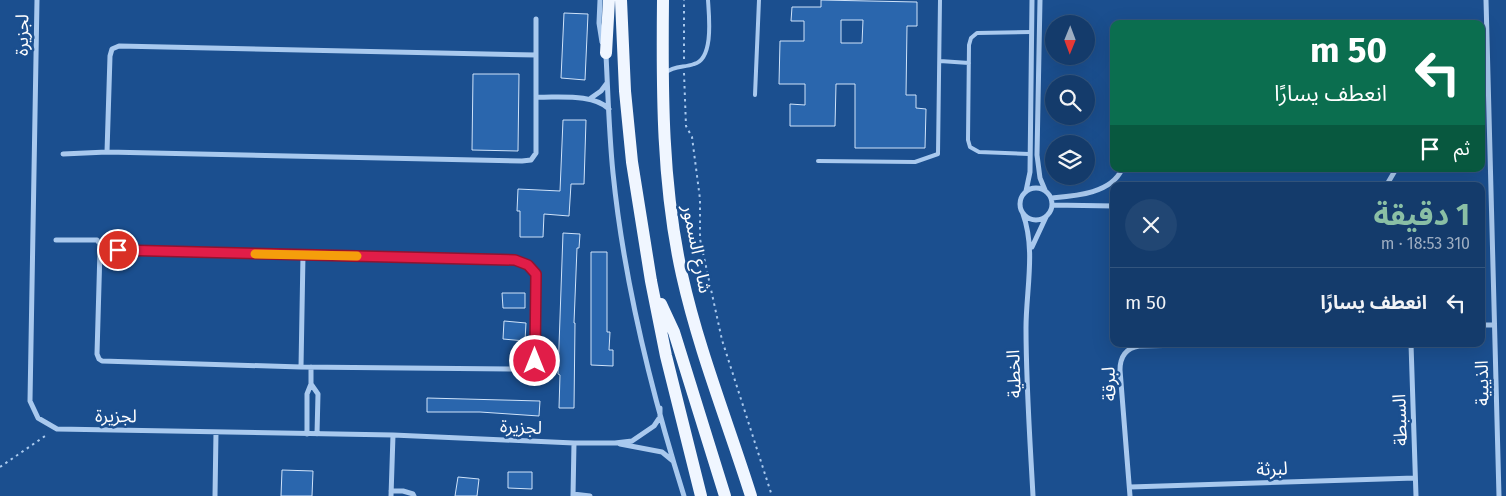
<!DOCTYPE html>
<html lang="ar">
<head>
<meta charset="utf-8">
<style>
  body { margin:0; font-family:"Fira Sans","Noto Sans Arabic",sans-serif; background:#214673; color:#f1f3f6; direction:rtl; height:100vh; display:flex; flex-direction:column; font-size:19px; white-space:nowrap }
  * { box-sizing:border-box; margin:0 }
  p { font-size:16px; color:#9dadc1 }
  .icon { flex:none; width:28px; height:28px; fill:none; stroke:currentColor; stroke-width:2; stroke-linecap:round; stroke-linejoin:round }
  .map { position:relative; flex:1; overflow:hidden; direction:ltr }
  .details { position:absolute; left:1110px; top:182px; width:375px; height:165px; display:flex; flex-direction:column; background:#143b6b; border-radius:10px; box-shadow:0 5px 20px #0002,0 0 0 1px #33557e; direction:rtl }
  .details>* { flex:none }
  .hud { position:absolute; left:1110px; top:20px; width:375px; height:152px; border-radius:10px; box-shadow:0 5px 20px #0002,0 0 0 1px #33557e; direction:rtl; background:#0b6e4f; color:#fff; overflow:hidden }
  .needle { width:32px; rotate:181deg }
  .controls { position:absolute; left:1045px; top:15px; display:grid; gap:10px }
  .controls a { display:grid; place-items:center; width:50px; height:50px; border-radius:50%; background:#143b6b; box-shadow:0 5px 20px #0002,0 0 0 1px #33557e; font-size:25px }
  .pin { position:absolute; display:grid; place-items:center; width:42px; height:42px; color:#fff; margin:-21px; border:2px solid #fff; border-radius:50%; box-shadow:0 1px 5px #0007 }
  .me { position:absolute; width:55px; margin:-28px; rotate:0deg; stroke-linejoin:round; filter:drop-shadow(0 0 4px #0008) }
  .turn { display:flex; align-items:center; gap:18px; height:105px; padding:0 15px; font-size:22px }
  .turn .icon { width:65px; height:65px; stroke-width:2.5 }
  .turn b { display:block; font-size:35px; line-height:42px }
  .then { display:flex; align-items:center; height:48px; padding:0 15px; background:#0003; gap:10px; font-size:19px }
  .round { display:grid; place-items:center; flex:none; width:52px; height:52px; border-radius:26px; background:#214673 }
  .head { display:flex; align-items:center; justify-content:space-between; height:85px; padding:0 15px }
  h1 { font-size:30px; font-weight:700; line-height:38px; color:#8abfa5 }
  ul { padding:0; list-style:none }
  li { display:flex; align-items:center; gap:15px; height:70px; padding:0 15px; border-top:1px solid #33557e }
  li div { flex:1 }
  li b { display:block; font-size:19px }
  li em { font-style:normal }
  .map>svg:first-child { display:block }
</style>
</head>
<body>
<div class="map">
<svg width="1506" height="496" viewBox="0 0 1506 496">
  <rect width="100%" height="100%" fill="#1b4f8f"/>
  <!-- building -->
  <path fill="#2a66ad" stroke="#cfe3fa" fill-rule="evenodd" d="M 821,0 L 917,2 L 917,26 L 907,26 L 906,95 L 916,95 L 916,108 L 926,109 L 925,148 L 855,148 L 855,84 L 836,84 L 835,126 L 790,126 L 790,104 L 805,105 L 805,84 L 779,84 L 780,41 L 804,41 L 804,21 L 791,21 L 792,7 L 821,7 ZM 841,20 L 863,20 L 862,43 L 841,43 Z
    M 564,13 L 588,14 L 585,80 L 561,78 Z
    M 473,74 L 519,74 L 518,151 L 472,150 Z
    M 563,120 L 586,120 L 584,184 L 571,184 L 569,216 L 544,214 L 543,237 L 520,237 L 520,211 L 517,211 L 518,189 L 560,191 Z
    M 563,233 L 580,234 L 579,248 L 577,248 L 574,323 L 575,323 L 574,408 L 559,408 L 560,375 L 558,374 Z
    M 591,252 L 607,252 L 607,332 L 610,332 L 609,350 L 613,350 L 613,366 L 591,365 Z
    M 502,293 L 525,293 L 525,308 L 503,308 Z
    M 504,321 L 526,323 L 525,341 L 503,339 Z
    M 427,398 L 540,401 L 539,416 L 480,412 L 427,412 Z
    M 282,470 L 313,471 L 312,496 L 281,496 Z
    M 508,472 L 532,472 L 532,489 L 508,488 Z
    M 458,477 L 479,479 L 477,496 L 455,496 Z"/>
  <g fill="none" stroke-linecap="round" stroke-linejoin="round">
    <!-- path -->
    <path stroke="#a9c9ee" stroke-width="2" stroke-dasharray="2.5 4" stroke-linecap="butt" d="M 684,59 L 684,0
      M 684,73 L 686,126 L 692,137 L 700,199 L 700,239 L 722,340 L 772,496
      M 0,467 L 48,434"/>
    <!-- lane -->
    <path stroke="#a9c9ee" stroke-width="4" d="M 940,61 L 969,63
      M 665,73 C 675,65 684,68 694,64 C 714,59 709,16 708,0
      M 755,95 L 759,0
      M 1029,154 L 979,152 L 970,147 L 968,140 L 969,45 L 971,38 L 977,33 L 1031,32
      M 818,161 L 915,162 L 938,154 L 940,0"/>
    <!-- street -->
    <path stroke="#a9c9ee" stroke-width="5" d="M 37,0 L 30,401 L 38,418 L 57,429 L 393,435 L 574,443 L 615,443 L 632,441 L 654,426 L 660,417 L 660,408
      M 600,0 L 599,23 L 602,42
      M 1040,0 L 1037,155 L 1040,178 L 1045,190
      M 1486,0 L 1499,496
      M 606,55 C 608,94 609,133 613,173 C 624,282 651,391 684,496
      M 536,97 C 557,98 593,93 609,109
      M 591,98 L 601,91 L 607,83
      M 107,152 L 110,56 L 112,49 L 119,46 L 536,55
      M 63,154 L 107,152 L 522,161 L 531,160 L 536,153 L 536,19
      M 1386,186 L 1396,169
      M1020 204a16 16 0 1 1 32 0a16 16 0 1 1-32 0Z
      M 1026,191 L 1030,172 L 1032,0
      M 1051,198 C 1074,196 1111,194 1122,169
      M 1052,205 L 1114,206
      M 1023,214 C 1036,250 1026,290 1026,328 C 1026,384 1030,440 1033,496
      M 56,240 L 97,240 L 100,244 L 100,250 L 97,354 L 99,359 L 102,361 L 301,367 L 516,369 L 528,368 L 535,361 L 535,273 L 528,265 L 515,260 L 100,250
      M 1032,247 L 1046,217
      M 1481,325 L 1494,325
      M 1411,344 L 1416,496
      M 301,367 L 303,255
      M 311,384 L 318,394 L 317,434
      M 307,434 L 307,394 L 311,384 L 311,367
      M 620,444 L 662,452 L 673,461
      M 1130,487 L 1415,478
      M 391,491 L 403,491 L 413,494 L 414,496
      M 573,494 L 590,496
      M 215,496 L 216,432
      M 391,496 L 393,435
      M 573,496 L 574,443
      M 1130,496 L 1120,370 C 1120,357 1126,348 1139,346 L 1234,344"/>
    <!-- primary -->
    <path stroke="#f0f6ff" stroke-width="12" d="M 621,0 L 625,91 L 632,162 L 651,281 L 666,356 L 701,496
      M 663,0 C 662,92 662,185 682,275 C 699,351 728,423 751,496
      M 606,53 L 609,0
      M 661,304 L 674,332 L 725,496"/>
  </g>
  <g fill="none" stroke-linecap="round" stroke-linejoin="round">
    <!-- route casing -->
    <g stroke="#92132f" stroke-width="12">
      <path id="route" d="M 118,250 L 515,260 L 528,265 L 536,274 L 535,361"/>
    </g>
    <!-- route -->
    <use href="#route" stroke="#e11d48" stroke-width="9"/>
    <!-- slow -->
    <path stroke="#f59e0b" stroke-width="9" d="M 255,254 L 357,256"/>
  </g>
  <g text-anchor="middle" stroke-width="5" stroke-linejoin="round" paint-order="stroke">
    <!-- street labels -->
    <g font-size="18" fill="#fff" stroke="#1b4f8f">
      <text transform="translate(22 35) rotate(-89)" y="6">لجزيرة</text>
      <text transform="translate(697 249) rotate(79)" y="6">شارع السمور</text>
      <text transform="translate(1014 374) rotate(-92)" y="6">الخطية</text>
      <text transform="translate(1482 383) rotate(-91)" y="6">الذيبية</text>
      <text transform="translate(1109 384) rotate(-92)" y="6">لبرقة</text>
      <text transform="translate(116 416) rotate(1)" y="6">لجزيرة</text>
      <text transform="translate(1400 420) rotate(-92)" y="6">السبطة</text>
      <text transform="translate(521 427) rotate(3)" y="6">لجزيرة</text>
      <text transform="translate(1272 469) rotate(-2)" y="6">لبرثة</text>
    </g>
  </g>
</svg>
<div class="controls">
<a><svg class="needle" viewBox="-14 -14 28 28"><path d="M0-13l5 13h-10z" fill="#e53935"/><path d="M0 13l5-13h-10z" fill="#9dadc1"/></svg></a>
<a><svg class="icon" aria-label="search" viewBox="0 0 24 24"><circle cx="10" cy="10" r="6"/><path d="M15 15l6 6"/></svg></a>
<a><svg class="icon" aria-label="layers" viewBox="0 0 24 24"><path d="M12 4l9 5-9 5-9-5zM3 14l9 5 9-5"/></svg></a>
</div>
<div class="pin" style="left:118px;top:250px;background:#d93025"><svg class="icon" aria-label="arrive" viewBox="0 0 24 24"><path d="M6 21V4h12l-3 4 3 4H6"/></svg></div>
<svg class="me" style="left:535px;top:361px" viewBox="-20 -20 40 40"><circle r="17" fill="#e11d48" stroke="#fff" stroke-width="3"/><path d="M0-11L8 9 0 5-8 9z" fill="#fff"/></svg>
<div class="hud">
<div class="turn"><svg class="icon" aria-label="left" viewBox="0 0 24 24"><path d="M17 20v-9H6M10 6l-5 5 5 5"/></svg><div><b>50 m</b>انعطف يسارًا</div></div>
<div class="then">ثم<svg class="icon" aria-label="arrive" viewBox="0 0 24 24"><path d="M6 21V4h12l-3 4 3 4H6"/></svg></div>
</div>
<section class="details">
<div class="head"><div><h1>1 دقيقة</h1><p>310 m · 18:53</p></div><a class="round"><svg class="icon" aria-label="close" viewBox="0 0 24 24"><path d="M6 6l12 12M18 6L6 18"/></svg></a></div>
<ul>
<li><svg class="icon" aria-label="left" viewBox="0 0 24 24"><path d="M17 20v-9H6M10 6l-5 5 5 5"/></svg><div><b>انعطف يسارًا</b></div><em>50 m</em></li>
</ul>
</section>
</div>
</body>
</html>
